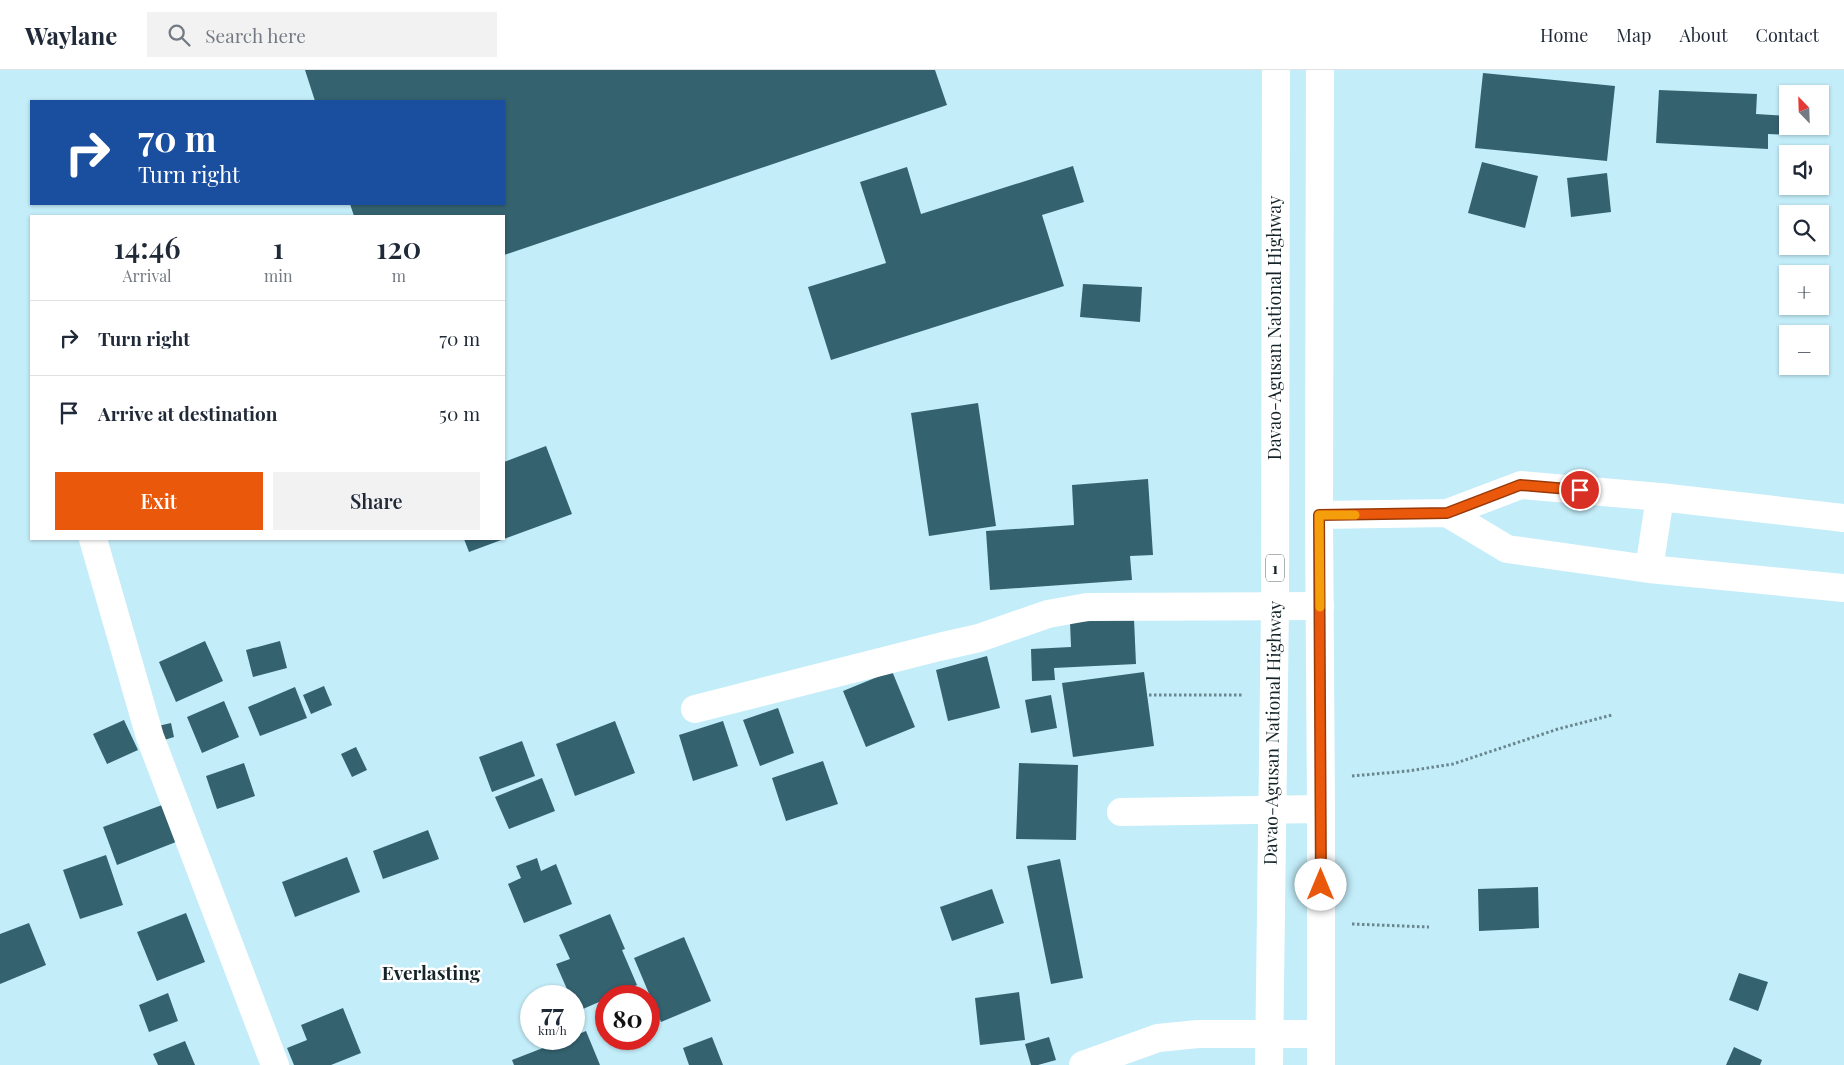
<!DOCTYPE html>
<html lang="en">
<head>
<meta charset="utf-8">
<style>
  body { margin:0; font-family:"Playfair Display",serif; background:#f2f2f3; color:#1f2937; height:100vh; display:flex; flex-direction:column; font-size:19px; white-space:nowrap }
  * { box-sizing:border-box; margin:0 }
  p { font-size:16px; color:#747a83 }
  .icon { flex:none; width:28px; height:28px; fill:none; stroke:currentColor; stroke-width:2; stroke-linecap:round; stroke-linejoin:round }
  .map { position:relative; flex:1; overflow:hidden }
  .side { position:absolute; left:30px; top:145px; width:475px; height:325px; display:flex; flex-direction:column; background:#fff; border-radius:0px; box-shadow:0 1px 4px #0004 }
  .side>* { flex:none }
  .hud { position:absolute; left:30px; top:30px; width:475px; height:105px; border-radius:0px; box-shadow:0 1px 4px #0004; background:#1a4fa0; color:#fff; overflow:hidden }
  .needle { width:32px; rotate:337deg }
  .buttons { position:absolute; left:1779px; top:15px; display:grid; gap:10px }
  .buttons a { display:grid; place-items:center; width:50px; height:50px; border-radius:0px; background:#fff; box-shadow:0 1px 4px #0004; font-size:25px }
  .speed { position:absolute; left:520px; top:915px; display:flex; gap:10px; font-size:25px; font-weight:700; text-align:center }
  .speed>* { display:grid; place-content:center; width:65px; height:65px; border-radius:50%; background:#fff; box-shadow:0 1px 4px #0004; line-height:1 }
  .speed small { font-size:12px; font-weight:400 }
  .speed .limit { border:8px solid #d22; background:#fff; color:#111 }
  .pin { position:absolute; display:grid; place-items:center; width:42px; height:42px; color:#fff; margin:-21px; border:2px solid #fff; border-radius:50%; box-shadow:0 1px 5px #0007 }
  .me { position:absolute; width:55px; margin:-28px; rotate:0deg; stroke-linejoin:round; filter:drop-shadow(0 0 4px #0008) }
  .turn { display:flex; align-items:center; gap:18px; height:105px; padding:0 25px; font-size:22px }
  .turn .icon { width:65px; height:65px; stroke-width:2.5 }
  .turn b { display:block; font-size:35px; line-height:42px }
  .eta { display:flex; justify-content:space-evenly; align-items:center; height:85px; text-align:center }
  .eta b { font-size:30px; font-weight:600; line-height:35px }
  .primary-button { display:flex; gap:10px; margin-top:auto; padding:10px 25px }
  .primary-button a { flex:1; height:58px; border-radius:0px; background:#ea580c; color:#fff; font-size:20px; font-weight:600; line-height:58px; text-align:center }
  .primary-button a+a { background:#f2f2f3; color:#1f2937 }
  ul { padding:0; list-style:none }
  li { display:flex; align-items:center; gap:15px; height:75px; padding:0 25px; border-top:1px solid #e0e1e3 }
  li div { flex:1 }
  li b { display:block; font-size:19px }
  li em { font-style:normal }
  header { display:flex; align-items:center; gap:30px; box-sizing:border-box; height:70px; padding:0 25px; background:#fff; border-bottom:1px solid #e0e1e3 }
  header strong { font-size:24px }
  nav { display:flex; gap:28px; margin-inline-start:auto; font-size:18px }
  .search { width:350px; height:45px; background:#f2f2f3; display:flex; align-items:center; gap:12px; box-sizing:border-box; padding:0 18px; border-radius:0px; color:#747a83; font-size:19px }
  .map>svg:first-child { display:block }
</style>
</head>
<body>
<header>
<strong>Waylane</strong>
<div class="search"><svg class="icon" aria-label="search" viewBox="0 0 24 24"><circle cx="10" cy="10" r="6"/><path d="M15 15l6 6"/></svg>Search here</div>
<nav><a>Home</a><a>Map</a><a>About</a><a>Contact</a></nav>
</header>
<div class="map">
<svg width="1844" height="995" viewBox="0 0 1844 995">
  <rect width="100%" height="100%" fill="#c3edf9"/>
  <!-- building -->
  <path fill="#34626f" d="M 305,0 L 935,0 L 947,35 L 504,185 L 504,146 L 354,146 L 350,134 L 504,134 L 504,31 L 315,31 Z
    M 1483,3 L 1615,16 L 1607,91 L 1475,78 Z
    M 1659,20 L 1757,24 L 1756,44 L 1788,46 L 1788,56 L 1799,56 L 1799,65 L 1768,64 L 1768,79 L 1656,73 Z
    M 1482,92 L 1538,106 L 1525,158 L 1468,143 Z
    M 1073,96 L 1084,132 L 1042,145 L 1064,216 L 831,290 L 808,217 L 886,193 L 860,112 L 907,97 L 921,144 Z
    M 1607,103 L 1611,142 L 1571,147 L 1567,108 Z
    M 1083,214 L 1142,217 L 1140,252 L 1080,247 Z
    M 978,333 L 996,456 L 929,466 L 911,343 Z
    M 546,376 L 572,444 L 469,482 L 464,469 L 504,469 L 504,392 Z
    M 1148,409 L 1153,485 L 1130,486 L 1132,510 L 990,520 L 986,461 L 1074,455 L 1072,415 Z
    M 1134,549 L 1136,594 L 1054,598 L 1055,610 L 1032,611 L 1031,579 L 1071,577 L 1070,552 Z
    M 205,571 L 223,611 L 176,632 L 159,592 Z
    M 280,571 L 287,598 L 253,607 L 246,580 Z
    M 987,586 L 1000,638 L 948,651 L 936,600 Z
    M 892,601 L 915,657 L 866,677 L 843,621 Z
    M 1144,602 L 1154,676 L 1073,687 L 1062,613 Z
    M 324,616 L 332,635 L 311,644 L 303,625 Z
    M 295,617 L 307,648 L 260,666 L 248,637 Z
    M 1051,625 L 1057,658 L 1031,663 L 1025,630 Z
    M 224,631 L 239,667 L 202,683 L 187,647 Z
    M 778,638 L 794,683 L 760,696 L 743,650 Z
    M 124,650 L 138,680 L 107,694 L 93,664 Z
    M 615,651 L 635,703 L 575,726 L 556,674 Z
    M 723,651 L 738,696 L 693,711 L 679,665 Z
    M 171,653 L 174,667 L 161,671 L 158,656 Z
    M 522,671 L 535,706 L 492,722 L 479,687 Z
    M 356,677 L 367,700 L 352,707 L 341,684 Z
    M 823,691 L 838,734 L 786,751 L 772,708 Z
    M 244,693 L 255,726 L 217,739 L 206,706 Z
    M 1019,693 L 1078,695 L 1076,770 L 1016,769 Z
    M 542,708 L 555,741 L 509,759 L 495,727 Z
    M 162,735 L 176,772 L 117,795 L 103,757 Z
    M 428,760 L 439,789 L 383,809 L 373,781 Z
    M 106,785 L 123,835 L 80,849 L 63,800 Z
    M 347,787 L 360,822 L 295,847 L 282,812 Z
    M 537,788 L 541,801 L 556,794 L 572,834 L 524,853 L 508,814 L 521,808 L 516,796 Z
    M 1060,789 L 1083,908 L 1051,914 L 1027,796 Z
    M 1538,817 L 1539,858 L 1479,861 L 1478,819 Z
    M 992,819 L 1004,853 L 952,871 L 940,837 Z
    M 186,843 L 205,892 L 157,911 L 137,862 Z
    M 610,844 L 625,879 L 622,880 L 637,915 L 612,926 L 606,926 L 606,929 L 576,942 L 574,935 L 574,926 L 570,926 L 556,894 L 570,889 L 559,865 Z
    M 29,853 L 46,895 L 0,914 L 0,864 Z
    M 684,867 L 711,931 L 661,952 L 634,888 Z
    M 1739,903 L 1768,912 L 1758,941 L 1729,930 Z
    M 1019,922 L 1025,970 L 980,975 L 975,928 Z
    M 168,923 L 178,951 L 149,962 L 139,935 Z
    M 343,938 L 361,983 L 331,995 L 294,995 L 287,978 L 307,970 L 301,955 Z
    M 586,961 L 600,995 L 514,995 L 512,990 L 566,969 L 574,969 L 574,966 Z
    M 712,967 L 723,995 L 689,995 L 683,978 Z
    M 1049,967 L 1056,990 L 1038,995 L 1031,995 L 1025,974 Z
    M 185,971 L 195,995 L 158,995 L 153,984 Z
    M 1734,977 L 1762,990 L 1760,995 L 1726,995 Z"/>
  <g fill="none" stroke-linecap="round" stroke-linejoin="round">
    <!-- path -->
    <path stroke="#6a878f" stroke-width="3" stroke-dasharray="2.5 2.5" stroke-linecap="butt" d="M 1149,625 L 1242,625
      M 1352,706 L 1408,701 L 1453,694 L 1558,659 L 1612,645
      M 1352,854 L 1429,857"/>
    <!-- minor -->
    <path stroke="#fff" stroke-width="28" d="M 1447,443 L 1507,479 L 1649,499 L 1844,518
      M 1319,445 L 1447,443 L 1521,415 L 1660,427 L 1844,448
      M 93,469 L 150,667 L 275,995
      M 1649,499 L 1660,427
      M 695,639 L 939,577 L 979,568 L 1048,544 L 1087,537 L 1320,536
      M 1121,742 L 1321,739
      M 1083,995 L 1158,968 L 1198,964 L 1321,964"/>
    <!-- highway -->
    <path stroke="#fff" stroke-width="28" d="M 1320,0 L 1319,445 L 1321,739 L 1321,995
      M 1269,995 L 1275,536 L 1276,0"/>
  </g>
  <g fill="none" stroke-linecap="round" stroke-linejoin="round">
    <!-- route casing -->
    <g stroke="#983908" stroke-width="12">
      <path id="route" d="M 1321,815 L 1319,445 L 1447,443 L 1520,415 L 1580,420"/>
    </g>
    <!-- route -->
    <use href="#route" stroke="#ea580c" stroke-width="9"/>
    <!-- slow -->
    <path stroke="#f59e0b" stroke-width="9" d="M 1320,537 L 1319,445 L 1355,445"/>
  </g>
  <g text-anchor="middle" stroke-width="5" stroke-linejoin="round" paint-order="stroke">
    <!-- shield labels -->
    <rect fill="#fff" stroke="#5a6668" stroke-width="1" x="1266" y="484.5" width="18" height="27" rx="4"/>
    <g font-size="16" font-weight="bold" fill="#142428">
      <text x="1275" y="504">1</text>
    </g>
    <!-- street labels -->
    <g font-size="18" fill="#142428" stroke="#fff">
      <text transform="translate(1275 258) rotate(-90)" y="6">Davao-Agusan National Highway</text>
      <text transform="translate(1273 663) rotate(-89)" y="6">Davao-Agusan National Highway</text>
    </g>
    <!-- neighbourhood labels -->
    <g font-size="19" font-weight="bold" fill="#142428" stroke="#fff">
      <text x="431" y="910">Everlasting</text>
    </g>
  </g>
</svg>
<div class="buttons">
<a><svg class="needle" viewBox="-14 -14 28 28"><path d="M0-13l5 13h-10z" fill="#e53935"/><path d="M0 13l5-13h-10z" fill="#747a83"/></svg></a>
<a><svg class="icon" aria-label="sound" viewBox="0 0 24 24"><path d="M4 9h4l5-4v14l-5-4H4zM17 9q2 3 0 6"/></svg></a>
<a><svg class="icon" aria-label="search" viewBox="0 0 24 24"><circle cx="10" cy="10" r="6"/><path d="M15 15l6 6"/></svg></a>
<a>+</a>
<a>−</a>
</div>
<div class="speed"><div>77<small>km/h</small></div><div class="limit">80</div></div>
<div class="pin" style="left:1580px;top:420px;background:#d93025"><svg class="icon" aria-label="arrive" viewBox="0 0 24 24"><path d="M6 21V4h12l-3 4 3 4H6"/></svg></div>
<svg class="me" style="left:1321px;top:815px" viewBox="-20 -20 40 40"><circle r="19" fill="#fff"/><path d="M0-13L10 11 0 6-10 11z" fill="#ea580c"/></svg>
<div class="hud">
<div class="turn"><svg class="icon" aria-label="right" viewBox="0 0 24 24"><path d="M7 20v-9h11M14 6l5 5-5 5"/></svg><div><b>70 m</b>Turn right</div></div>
</div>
<section class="side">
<div class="eta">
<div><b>14:46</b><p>Arrival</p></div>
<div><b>1</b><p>min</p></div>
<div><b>120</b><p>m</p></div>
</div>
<ul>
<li><svg class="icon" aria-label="right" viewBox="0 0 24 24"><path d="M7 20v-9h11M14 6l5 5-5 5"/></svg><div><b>Turn right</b></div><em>70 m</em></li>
<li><svg class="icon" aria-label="arrive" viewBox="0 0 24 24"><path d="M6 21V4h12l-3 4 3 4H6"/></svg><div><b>Arrive at destination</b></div><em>50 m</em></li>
</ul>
<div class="primary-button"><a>Exit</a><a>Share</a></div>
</section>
</div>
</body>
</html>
